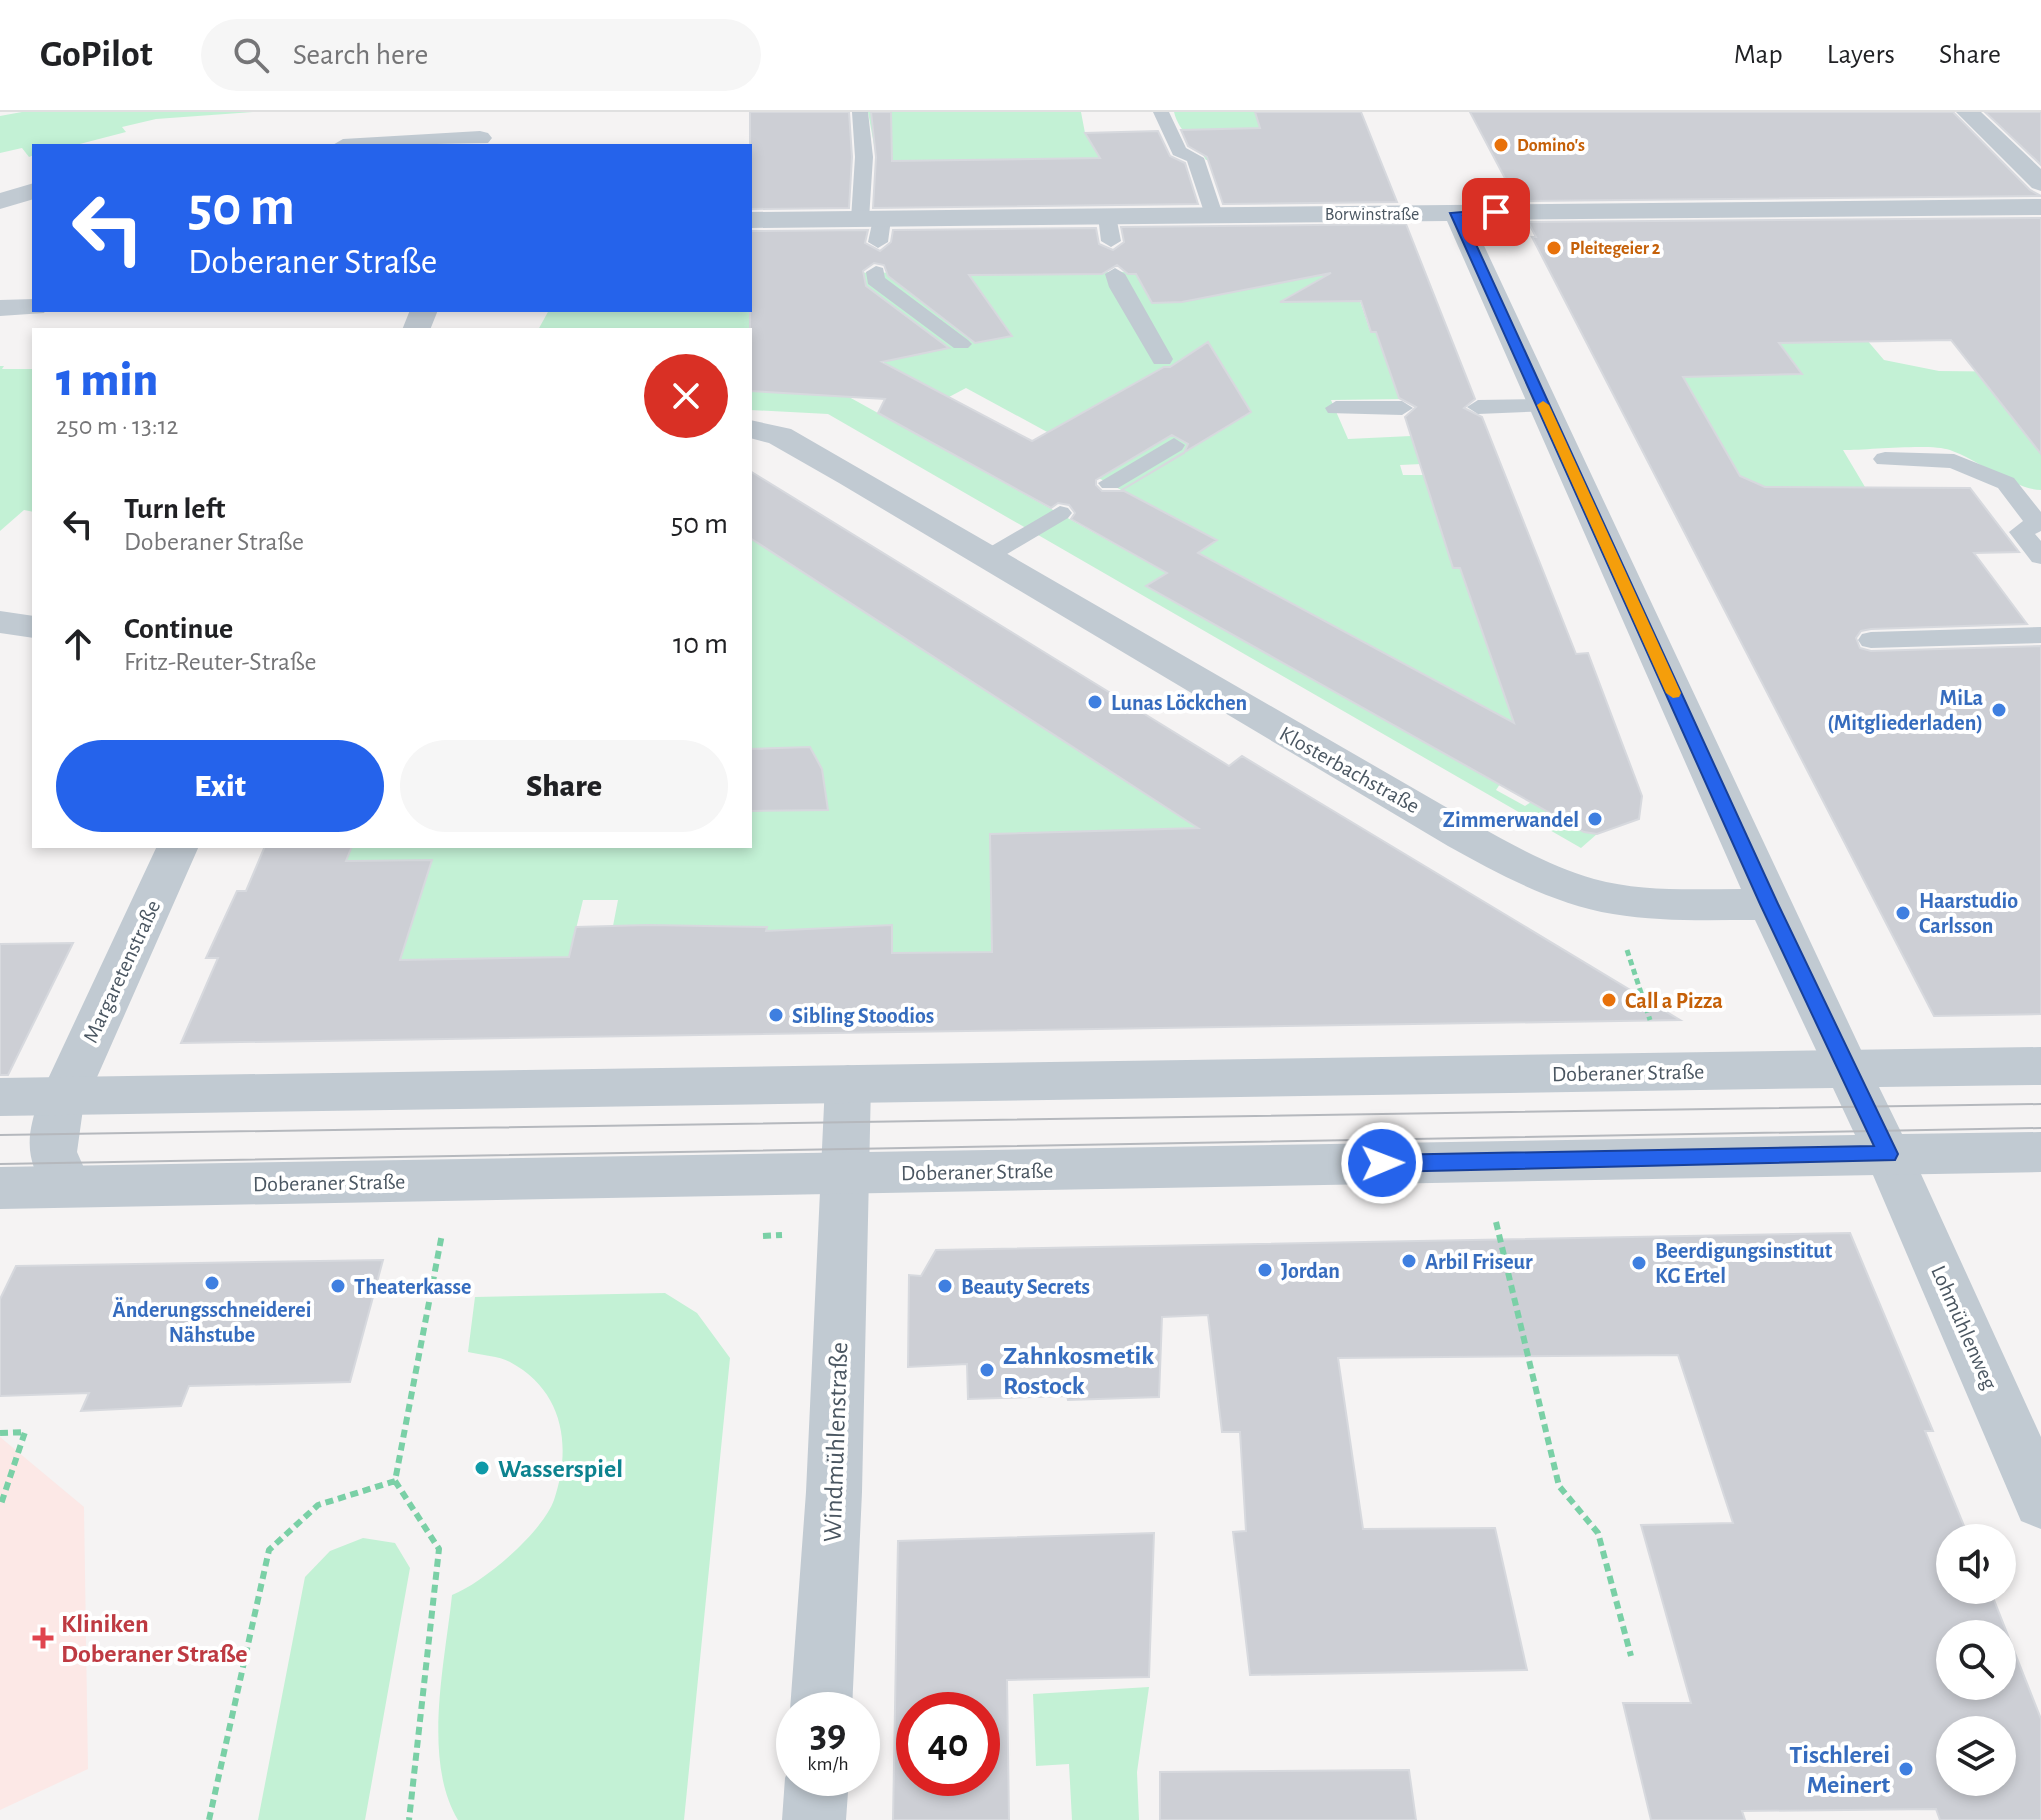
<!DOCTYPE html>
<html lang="en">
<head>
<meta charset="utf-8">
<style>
  body { margin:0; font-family:"Alegreya Sans",sans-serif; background:#f6f6f6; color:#202124; height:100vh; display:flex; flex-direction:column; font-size:30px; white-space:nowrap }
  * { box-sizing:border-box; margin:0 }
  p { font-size:26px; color:#757577 }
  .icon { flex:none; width:44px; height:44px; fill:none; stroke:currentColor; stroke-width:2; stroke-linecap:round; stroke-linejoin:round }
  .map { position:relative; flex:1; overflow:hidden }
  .panel { position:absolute; left:32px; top:216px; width:720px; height:520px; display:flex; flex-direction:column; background:#fff; border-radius:0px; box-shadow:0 4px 12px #0003 }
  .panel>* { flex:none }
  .banner { position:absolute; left:32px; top:32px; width:720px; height:168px; border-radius:0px; box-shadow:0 4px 12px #0003; background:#2563eb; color:#fff; overflow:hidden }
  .buttons { position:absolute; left:1936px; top:1412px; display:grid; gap:16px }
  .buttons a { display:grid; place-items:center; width:80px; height:80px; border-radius:50%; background:#fff; box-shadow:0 4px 12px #0003; font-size:40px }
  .speed { position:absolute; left:776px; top:1580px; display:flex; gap:16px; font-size:40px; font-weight:700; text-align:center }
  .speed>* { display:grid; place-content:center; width:104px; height:104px; border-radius:50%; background:#fff; box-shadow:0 4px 12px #0003; line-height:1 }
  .speed small { font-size:20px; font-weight:400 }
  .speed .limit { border:12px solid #d22; background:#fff; color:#111 }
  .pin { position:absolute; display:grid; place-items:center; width:68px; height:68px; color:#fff; margin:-34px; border-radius:16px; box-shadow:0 4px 12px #0006 }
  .me { position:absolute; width:88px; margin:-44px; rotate:89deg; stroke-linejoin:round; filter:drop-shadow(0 0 6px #0008) }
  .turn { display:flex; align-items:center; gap:28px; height:168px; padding:0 24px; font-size:36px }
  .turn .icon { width:104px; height:104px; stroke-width:2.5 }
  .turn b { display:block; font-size:56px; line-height:68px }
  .round { display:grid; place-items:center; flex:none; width:84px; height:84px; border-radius:42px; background:#f6f6f6 }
  .head { display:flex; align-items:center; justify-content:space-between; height:136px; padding:0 24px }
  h1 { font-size:48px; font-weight:800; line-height:60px; color:#2563eb }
  .action { display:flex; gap:16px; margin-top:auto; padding:16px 24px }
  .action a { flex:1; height:92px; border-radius:48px; background:#2563eb; color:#fff; font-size:32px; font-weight:800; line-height:92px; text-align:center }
  .action a+a { background:#f6f6f6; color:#202124 }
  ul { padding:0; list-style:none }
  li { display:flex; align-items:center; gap:24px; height:120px; padding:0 24px }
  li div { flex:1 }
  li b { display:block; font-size:30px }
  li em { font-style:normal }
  header { display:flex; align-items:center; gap:48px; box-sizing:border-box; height:112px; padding:0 40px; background:#fff; border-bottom:2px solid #e0e0e0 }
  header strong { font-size:38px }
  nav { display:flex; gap:44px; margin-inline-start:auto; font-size:28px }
  .search { width:560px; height:72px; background:#f6f6f6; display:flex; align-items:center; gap:20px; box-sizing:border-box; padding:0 28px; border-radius:44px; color:#757577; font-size:30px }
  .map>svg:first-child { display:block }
</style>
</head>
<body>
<header>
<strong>GoPilot</strong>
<div class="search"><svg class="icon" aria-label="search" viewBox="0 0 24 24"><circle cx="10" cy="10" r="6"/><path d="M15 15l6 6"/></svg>Search here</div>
<nav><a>Map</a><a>Layers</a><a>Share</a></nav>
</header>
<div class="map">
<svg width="2041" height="1708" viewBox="0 0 2041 1708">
  <rect width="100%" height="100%" fill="#f5f3f3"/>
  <!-- medical -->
  <path fill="#fce8e6" d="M 0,1325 L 84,1395 L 88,1657 L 0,1698 Z"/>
  <!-- green -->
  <path fill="#c3f1d5" d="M 22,0 L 253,0 L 156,7 L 122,15 L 126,20 L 72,34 L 34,34 L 34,43 L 29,45 L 22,36 L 0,41 L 0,4 Z
    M 868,0 L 1081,0 L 1085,21 L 1100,46 L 877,49 Z
    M 1174,0 L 1255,0 L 1272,6 L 1258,48 L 1206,48 C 1196,29 1179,21 1174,0 Z
    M 1619,154 L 1843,200 L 1884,248 L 1939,259 L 2041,260 L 2007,299 L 2034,334 L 2041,334 L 2041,378 C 2016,378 1978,348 1950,338 C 1931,331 1868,338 1843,338 L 1865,375 L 1834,375 L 1754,389 Z
    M 1350,159 L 1370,219 L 1383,220 L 1406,287 L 1331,288 L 1348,327 L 1411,324 L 1422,352 L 1400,353 L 1403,363 L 1425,363 L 1460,456 L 1559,610 L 1514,611 L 1198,441 L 1216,428 L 1055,343 L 1251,300 L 1223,254 L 1160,257 L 1049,321 L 966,276 L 949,285 L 884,251 L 886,240 L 750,218 L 538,218 L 549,198 L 750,198 L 773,161 Z
    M 0,254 L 4,254 L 2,257 L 34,257 L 34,400 L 24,398 L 0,419 Z
    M 750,279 L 849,285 L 1167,461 L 1147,475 L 1500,672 L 1496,678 L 1525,694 L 1531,690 L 1584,720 L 1597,722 L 1581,736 L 828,302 L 750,298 Z
    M 750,426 L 1126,669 L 1139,661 L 1360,801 L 993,840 L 892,841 L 892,814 L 865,814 L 865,842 L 613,814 L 618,788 L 583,788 L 569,846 L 369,850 L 432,748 L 379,748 L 343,852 L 336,749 L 352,734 L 750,734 L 750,699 L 825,698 L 822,657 L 811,636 L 750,637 Z
    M 665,1181 L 697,1201 L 730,1246 L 684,1708 L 458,1708 C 422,1648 445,1551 452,1483 C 483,1471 542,1421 554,1388 C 572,1335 564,1279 510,1250 C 499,1244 481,1243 468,1240 L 475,1185 Z
    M 363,1426 L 395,1431 L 410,1456 L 365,1708 L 258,1708 L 305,1465 L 330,1439 Z
    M 1149,1575 L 1137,1660 L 1139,1708 L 1072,1708 L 1069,1652 L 1036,1654 L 1033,1582 Z"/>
  <!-- building -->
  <path fill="#cdcfd5" stroke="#d7d9de" stroke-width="2" fill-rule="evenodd" d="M 750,0 L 849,0 L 852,45 L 849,96 L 750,97 Z
    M 871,0 L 891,0 L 892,49 L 1100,46 L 1085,21 L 1158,19 L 1170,44 L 1185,51 L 1198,92 L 873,96 L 876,45 Z
    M 1255,0 L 1361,0 L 1397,90 L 1223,92 L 1207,45 L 1188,34 L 1181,18 L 1260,16 Z
    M 1470,0 L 1953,0 L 2030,78 L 2041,84 L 1517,89 Z
    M 1985,0 L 2041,0 L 2041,53 Z
    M 2041,106 L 2041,342 L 1951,228 L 1779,231 L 1802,262 L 1683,265 L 1740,364 L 1765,375 L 1970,376 L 2019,440 L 1974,441 L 2027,512 L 1871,517 L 1861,519 L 1856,526 L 1860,536 L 1871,539 L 2041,534 L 2041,902 L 1934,904 L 1532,125 L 1536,125 L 1528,110 Z
    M 1406,112 L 1475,287 L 1464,296 L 1482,305 L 1576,542 L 1588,541 L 1642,684 L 1639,707 L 1597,722 L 1584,720 L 1146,474 L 1167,461 L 1071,407 L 1075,401 L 1069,393 L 1058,391 L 1051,396 L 878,301 L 885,287 L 750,279 L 750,119 L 868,118 L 865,131 L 880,139 L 891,130 L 893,118 L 1096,116 L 1099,132 L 1113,138 L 1124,130 L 1121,115 ZM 874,151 L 884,153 L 888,164 L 975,231 L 1012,224 L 969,163 L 1102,162 L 1117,153 L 1128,162 L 1136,162 L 1152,191 L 1182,190 L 1331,161 L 1280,190 L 1361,189 L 1371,220 L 1376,220 L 1399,286 L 1416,295 L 1405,305 L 1453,456 L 1460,456 L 1514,611 L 1198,441 L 1217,428 L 1122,378 L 1251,300 L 1208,230 L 1170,255 L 1164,255 L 1032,329 L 882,250 L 949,236 L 866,174 L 863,159 ZM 1172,323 L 1188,332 L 1184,341 L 1120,379 L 1102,379 L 1096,373 L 1096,368 Z
    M 750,359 L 1229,654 L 1242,644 L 1680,908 L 181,931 L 218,846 L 206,846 L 237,779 L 246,779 L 265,734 L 352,734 L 346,749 L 432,748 L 400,848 L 569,845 L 576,815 L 648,813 L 767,815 L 766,819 L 892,813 L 892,841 L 992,840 L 990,722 L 1198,716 L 750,426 Z
    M 810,635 L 822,657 L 828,698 L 750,699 L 750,637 Z
    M 73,831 L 8,963 L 0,963 L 0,832 Z
    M 1850,1121 L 1933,1319 L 1925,1319 L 1969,1426 L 1950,1426 L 1950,1478 L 1990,1478 L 2041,1607 L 2041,1708 L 1940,1708 L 1936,1697 L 1742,1699 L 1745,1708 L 1651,1708 L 1623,1591 L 1691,1591 L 1641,1413 L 1733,1411 L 1678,1243 L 1338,1246 L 1363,1417 L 1495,1416 L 1527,1558 L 1250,1563 L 1233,1420 L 1246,1419 L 1240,1320 L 1222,1320 L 1208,1203 L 1162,1205 L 1159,1285 L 1068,1288 L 1067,1284 L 968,1287 L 967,1252 L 908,1255 L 909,1163 L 921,1164 L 936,1138 ZM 1950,1522 L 2002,1522 L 2002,1574 L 1950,1574 ZM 1950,1618 L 2002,1618 L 2002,1670 L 1950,1670 Z
    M 383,1148 L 350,1270 L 189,1274 L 181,1294 L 81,1299 L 89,1281 L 0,1284 L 0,1187 L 16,1154 Z
    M 1154,1421 L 1149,1565 L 1007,1568 L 1009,1708 L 893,1708 L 898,1429 ZM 914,1598 L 982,1598 L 982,1666 L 914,1666 Z
    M 1409,1658 L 1416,1708 L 1160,1708 L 1160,1660 Z"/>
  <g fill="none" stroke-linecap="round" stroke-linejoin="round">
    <!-- path-far1 -->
    <path stroke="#7ad0a6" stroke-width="5" stroke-dasharray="6 4" stroke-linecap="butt" d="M 1627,838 L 1650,908"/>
    <!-- path -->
    <path stroke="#7ad0a6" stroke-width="6" stroke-dasharray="8 5" stroke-linecap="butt" d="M 1496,1110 L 1559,1374 L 1598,1421 L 1631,1544
      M 763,1124 L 782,1123
      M 0,1321 L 25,1320 L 0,1395
      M 395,1369 L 439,1437 L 409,1708
      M 209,1708 L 269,1438 L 318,1393 L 395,1369 L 442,1122"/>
    <!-- service -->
    <path fill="#c1cad2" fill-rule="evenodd" d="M 852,0 L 868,0 L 873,45 L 869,107 L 860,113 L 851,107 L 855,45 Z
      M 1153,0 L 1169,0 L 1186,36 L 1204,46 L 1223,103 L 1221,107 L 1214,109 L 1205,103 L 1187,49 L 1173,43 Z
      M 1107,98 L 1116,104 L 1121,129 L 1111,135 L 1101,129 L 1098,104 Z
      M 882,101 L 891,107 L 888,130 L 878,136 L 868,130 L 873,107 Z
      M 876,154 L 883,156 L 885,166 L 968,228 L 972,232 L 968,236 L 954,236 L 868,172 L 866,160 Z
      M 1115,156 L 1125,162 L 1173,247 L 1170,252 L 1154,252 L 1109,175 L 1105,162 Z
      M 1543,287 L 1551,289 L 1554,294 L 1551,299 L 1478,302 L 1467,295 L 1478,288 Z
      M 1336,289 L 1402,289 L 1413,296 L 1402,303 L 1328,301 L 1325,296 Z
      M 1174,326 L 1185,333 L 1182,338 L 1118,376 L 1102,376 L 1098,371 Z
      M 1885,340 L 1954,342 L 2014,366 L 2041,400 L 2041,419 L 2035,422 L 2041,429 L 2041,452 L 2032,450 L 2009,420 L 2023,409 L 1998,376 L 1950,356 L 1877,352 L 1873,347 L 1877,342 Z
      M 1060,394 L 1068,396 L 1072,401 L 1068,406 L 997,448 L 979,448 L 976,443 Z
      M 2041,515 L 2041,531 L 1871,536 L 1862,534 L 1858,528 L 1862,522 L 1871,520 Z"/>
    <!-- minor -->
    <path fill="#c1cad2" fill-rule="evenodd" d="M 1956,0 L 1981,0 L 2041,57 L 2041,79 L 2032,76 Z
      M 480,19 L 488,21 L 492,26 L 488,31 L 331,34 L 343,27 Z
      M 34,71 L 34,87 L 0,97 L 0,81 Z
      M 2041,87 L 2041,103 L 1472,108 L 1870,957 L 1863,970 L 1847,976 L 1831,970 L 1755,808 C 1708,808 1660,810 1613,802 C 1554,792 1500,763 1448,734 L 839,371 L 769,331 L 750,326 L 750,308 L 791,317 L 1477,713 C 1514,734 1553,755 1594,767 C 1641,780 1693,777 1741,777 L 1447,109 L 750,116 L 750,100 Z
      M 34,187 L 34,198 L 46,198 L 44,201 L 0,204 L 0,188 Z
      M 410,198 L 438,198 L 430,218 L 402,218 Z
      M 0,499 L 34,504 L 34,526 L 0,521 Z
      M 157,734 L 199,734 L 83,997 L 77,1040 L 92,1074 L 84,1089 L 67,1095 L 50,1089 C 26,1047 24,1030 40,984 Z
      M 848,953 L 865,958 L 871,972 L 862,1380 L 852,1598 L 794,1598 L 794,1608 L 790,1598 L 806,1380 L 825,972 L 831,958 Z
      M 1888,1021 L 1905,1027 L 2041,1325 L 2041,1417 L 2021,1409 L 1864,1042 L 1871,1027 Z
      M 794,1645 L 794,1666 L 849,1666 L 846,1708 L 782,1708 L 785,1666 Z"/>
    <!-- tertiary -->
    <path fill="#c1cad2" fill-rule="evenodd" d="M 2041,935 L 2041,973 L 1879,975 L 1902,1022 L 2041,1020 L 2041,1060 L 0,1097 L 0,1055 L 1855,1023 L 1833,976 L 0,1004 L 0,966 Z"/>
    <!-- tram -->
    <path stroke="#b5b8bd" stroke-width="2" d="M 0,1023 L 2041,992
      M 0,1052 L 2041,1016"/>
  </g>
  <!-- route -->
  <path fill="#2563eb" stroke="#184099" stroke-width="2" d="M 1496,97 L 1500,103 L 1463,104 L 1778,792 L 1898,1042 L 1895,1048 L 1382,1060 L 1372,1051 L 1382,1043 L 1874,1034 L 1760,792 L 1450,101 Z"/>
  <!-- slow -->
  <path fill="#f59e0b" d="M 1543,289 L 1549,293 L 1681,581 L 1679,585 L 1673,586 L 1666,581 L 1537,293 Z"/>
  <!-- markers -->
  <g fill="#e8710a" stroke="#fff" stroke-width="3">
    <circle cx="1501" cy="33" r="8"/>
    <circle cx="1554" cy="136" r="8"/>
    <circle cx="1609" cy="888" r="8"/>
  </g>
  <g fill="#3f7fe0" stroke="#fff" stroke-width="3">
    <circle cx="1095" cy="590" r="8"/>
    <circle cx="1999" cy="598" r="8"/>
    <circle cx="1595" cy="707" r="8"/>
    <circle cx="1903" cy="801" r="8"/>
    <circle cx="776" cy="903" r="8"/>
    <circle cx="1409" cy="1149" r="8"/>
    <circle cx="1639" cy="1151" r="8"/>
    <circle cx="1265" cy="1158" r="8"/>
    <circle cx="212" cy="1171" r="8"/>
    <circle cx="338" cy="1174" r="8"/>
    <circle cx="945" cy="1174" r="8"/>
    <circle cx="987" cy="1258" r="8"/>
    <circle cx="1906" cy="1657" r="8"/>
  </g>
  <circle fill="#0f9aa8" stroke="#fff" stroke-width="3" cx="482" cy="1356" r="8"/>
  <path fill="#e0444e" stroke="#fff" stroke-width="3" d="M39 1514h8v8h8v8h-8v8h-8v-8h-8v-8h8z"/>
  <g text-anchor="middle" stroke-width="8" stroke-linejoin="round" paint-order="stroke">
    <!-- far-food labels -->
    <g font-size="18" font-weight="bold" fill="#c56008" stroke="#fff" text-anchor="start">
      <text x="1517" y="39">Domino's</text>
      <text x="1570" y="142">Pleitegeier 2</text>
    </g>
    <!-- far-street labels -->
    <g font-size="18" fill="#4a5661" stroke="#fff">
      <text x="1372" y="108">Borwinstraße</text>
    </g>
    <!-- shop labels -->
    <g font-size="22" font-weight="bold" fill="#366cbe" stroke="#fff" text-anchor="start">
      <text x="1983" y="593" text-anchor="end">MiLa<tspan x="1983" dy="25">(Mitgliederladen)</tspan></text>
      <text x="1111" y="598">Lunas Löckchen</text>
      <text x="1579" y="715" text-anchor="end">Zimmerwandel</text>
      <text x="1919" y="796">Haarstudio<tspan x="1919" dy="25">Carlsson</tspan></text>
      <text x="792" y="911">Sibling Stoodios</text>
      <text x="1655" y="1146">Beerdigungsinstitut<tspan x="1655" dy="25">KG Ertel</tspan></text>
      <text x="1425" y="1157">Arbil Friseur</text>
      <text x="1281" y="1166">Jordan</text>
      <text x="354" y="1182">Theaterkasse</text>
      <text x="961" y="1182">Beauty Secrets</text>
      <text x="212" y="1205" text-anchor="middle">Änderungsschneiderei<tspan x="212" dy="25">Nähstube</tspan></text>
    </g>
    <!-- street labels -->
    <g font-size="22" fill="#4a5661" stroke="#fff">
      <text transform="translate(1350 657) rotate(29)" y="8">Klosterbachstraße</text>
      <text transform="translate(121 859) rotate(-65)" y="8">Margaretenstraße</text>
      <text transform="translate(1628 960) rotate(-1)" y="8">Doberaner Straße</text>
      <text transform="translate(977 1059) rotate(-1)" y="8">Doberaner Straße</text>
      <text transform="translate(329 1070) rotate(-1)" y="8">Doberaner Straße</text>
      <text transform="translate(1965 1215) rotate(66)" y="8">Lohmühlenweg</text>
    </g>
    <!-- food labels -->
    <g font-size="22" font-weight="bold" fill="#c56008" stroke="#fff" text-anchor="start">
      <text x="1625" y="896">Call a Pizza</text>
    </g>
    <!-- near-shop labels -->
    <g font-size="26" font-weight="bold" fill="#366cbe" stroke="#fff" text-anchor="start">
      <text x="1003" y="1252">Zahnkosmetik<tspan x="1003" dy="30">Rostock</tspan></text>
      <text x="1890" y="1651" text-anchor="end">Tischlerei<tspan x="1890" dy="30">Meinert</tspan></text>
    </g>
    <!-- near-street labels -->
    <g font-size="26" fill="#4a5661" stroke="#fff">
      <text transform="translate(835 1330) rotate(-88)" y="9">Windmühlenstraße</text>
    </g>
    <!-- near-culture labels -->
    <g font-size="26" font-weight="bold" fill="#0d838f" stroke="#fff" text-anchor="start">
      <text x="498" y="1365">Wasserspiel</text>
    </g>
    <!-- near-health labels -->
    <g font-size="26" font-weight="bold" fill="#be3a42" stroke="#fff" text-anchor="start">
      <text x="61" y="1520">Kliniken<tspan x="61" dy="30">Doberaner Straße</tspan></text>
    </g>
  </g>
</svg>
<div class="buttons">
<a><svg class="icon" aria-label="sound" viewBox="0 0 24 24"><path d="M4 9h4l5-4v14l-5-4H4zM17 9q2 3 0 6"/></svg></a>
<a><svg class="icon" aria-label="search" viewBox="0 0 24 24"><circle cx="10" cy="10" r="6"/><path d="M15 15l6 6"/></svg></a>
<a><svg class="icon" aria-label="layers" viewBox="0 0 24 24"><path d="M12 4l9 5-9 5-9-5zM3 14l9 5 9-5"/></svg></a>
</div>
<div class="speed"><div>39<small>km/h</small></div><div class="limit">40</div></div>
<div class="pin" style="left:1496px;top:100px;background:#d93025"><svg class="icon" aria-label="arrive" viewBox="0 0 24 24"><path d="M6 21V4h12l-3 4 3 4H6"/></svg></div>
<svg class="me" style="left:1382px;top:1051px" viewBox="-20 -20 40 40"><circle r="17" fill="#2563eb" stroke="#fff" stroke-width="3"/><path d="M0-11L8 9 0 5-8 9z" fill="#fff"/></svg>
<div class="banner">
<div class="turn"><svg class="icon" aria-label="left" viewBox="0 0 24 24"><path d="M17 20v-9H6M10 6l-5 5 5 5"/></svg><div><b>50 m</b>Doberaner Straße</div></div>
</div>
<section class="panel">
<div class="head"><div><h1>1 min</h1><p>250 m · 13:12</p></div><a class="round" style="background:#d93025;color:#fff"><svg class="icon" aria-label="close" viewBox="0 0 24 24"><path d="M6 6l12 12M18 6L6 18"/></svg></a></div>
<ul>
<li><svg class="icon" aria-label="left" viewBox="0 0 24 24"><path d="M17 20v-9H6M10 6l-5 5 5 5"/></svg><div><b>Turn left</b><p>Doberaner Straße</p></div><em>50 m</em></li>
<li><svg class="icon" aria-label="ahead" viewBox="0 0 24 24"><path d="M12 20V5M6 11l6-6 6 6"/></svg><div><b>Continue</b><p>Fritz-Reuter-Straße</p></div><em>10 m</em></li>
</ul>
<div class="action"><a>Exit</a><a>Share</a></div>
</section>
</div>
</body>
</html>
